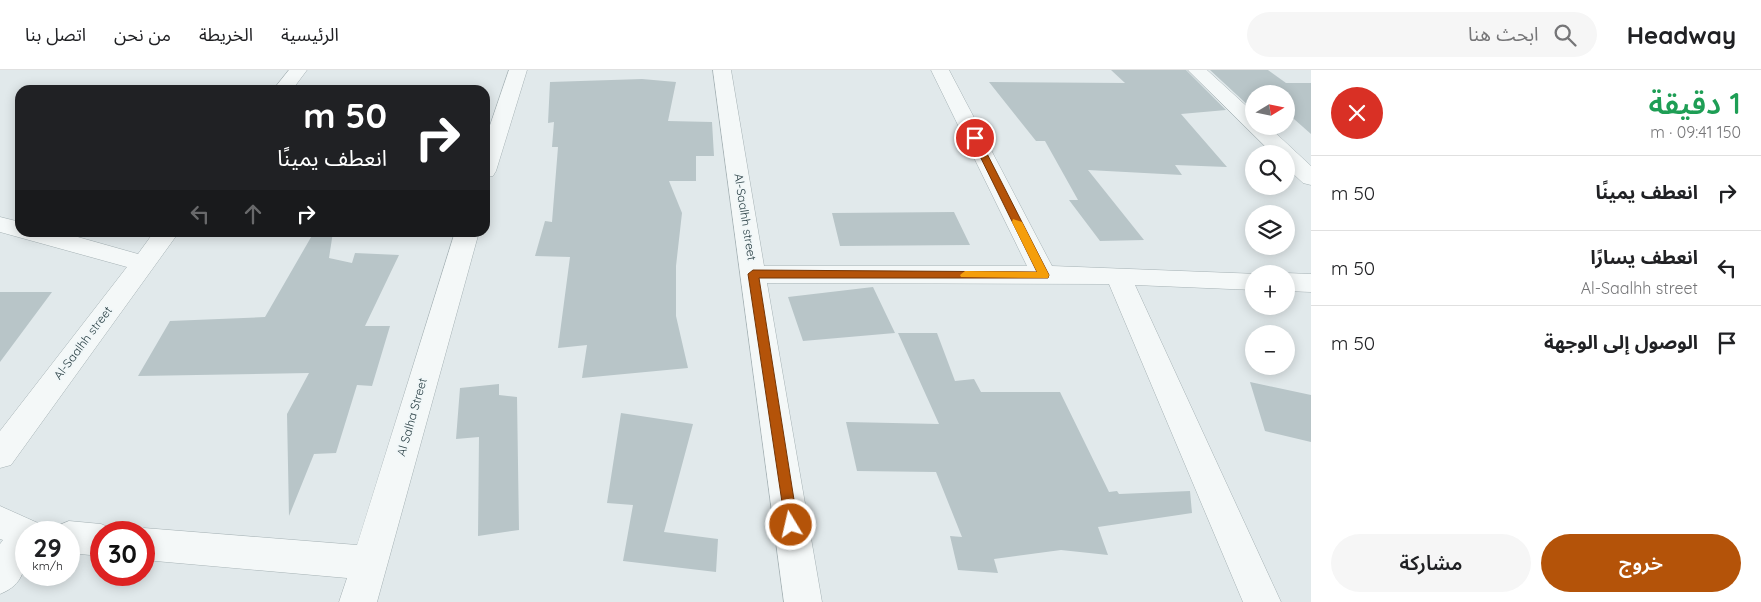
<!DOCTYPE html>
<html lang="ar">
<head>
<meta charset="utf-8">
<style>
  body { margin:0; font-family:Quicksand,"Noto Sans Arabic",sans-serif; background:#f6f6f6; color:#202124; direction:rtl; height:100vh; display:flex; flex-direction:column; font-size:19px; white-space:nowrap }
  * { box-sizing:border-box; margin:0 }
  p { font-size:16px; color:#757577 }
  .icon { flex:none; width:28px; height:28px; fill:none; stroke:currentColor; stroke-width:2; stroke-linecap:round; stroke-linejoin:round }
  .map { position:relative; flex:1; overflow:hidden; direction:ltr }
  .panel { display:flex; flex-direction:column; background:#fff; width:450px }
  .panel>* { flex:none }
  .top-card { position:absolute; left:15px; top:15px; width:475px; height:152px; border-radius:15px; box-shadow:0 2px 12px #0003; direction:rtl; background:#202124; color:#fff; overflow:hidden }
  .needle { width:32px; rotate:80deg }
  .fabs { position:absolute; left:1245px; top:15px; display:grid; gap:10px }
  .fabs a { display:grid; place-items:center; width:50px; height:50px; border-radius:50%; background:#fff; box-shadow:0 2px 12px #0003; font-size:25px }
  .speed { position:absolute; left:15px; top:451px; display:flex; gap:10px; font-size:25px; font-weight:700; text-align:center }
  .speed>* { display:grid; place-content:center; width:65px; height:65px; border-radius:50%; background:#fff; box-shadow:0 2px 12px #0003; line-height:1 }
  .speed small { font-size:12px; font-weight:400 }
  .speed .limit { border:8px solid #d22; background:#fff; color:#111 }
  .pin { position:absolute; display:grid; place-items:center; width:42px; height:42px; color:#fff; margin:-21px; border:2px solid #fff; border-radius:50%; box-shadow:0 1px 5px #0007 }
  .me { position:absolute; width:55px; margin:-28px; rotate:351deg; stroke-linejoin:round; filter:drop-shadow(0 0 4px #0008) }
  .turn { display:flex; align-items:center; gap:18px; height:105px; padding:0 20px; font-size:22px }
  .turn .icon { width:65px; height:65px; stroke-width:2.5 }
  .turn b { display:block; font-size:35px; line-height:42px }
  .lanes { display:flex; align-items:center; height:48px; padding:0 20px; background:#0003; justify-content:center; gap:25px; direction:ltr }
  .lanes .off { opacity:.35 }
  .round { display:grid; place-items:center; flex:none; width:52px; height:52px; border-radius:26px; background:#f6f6f6 }
  .headline { display:flex; align-items:center; justify-content:space-between; height:85px; padding:0 20px }
  h1 { font-size:30px; font-weight:600; line-height:38px; color:#1e9e55 }
  .cta { display:flex; gap:10px; margin-top:auto; padding:10px 20px }
  .cta a { flex:1; height:58px; border-radius:30px; background:#b45309; color:#fff; font-size:20px; font-weight:600; line-height:58px; text-align:center }
  .cta a+a { background:#f6f6f6; color:#202124 }
  ul { padding:0; list-style:none }
  li { display:flex; align-items:center; gap:15px; height:75px; padding:0 20px; border-top:1px solid #e0e0e0 }
  li div { flex:1 }
  li b { display:block; font-size:19px }
  li em { font-style:normal }
  header { display:flex; align-items:center; gap:30px; box-sizing:border-box; height:70px; padding:0 25px; background:#fff; border-bottom:1px solid #e0e0e0 }
  header strong { font-size:24px }
  nav { display:flex; gap:28px; margin-inline-start:auto; font-size:18px }
  .search { width:350px; height:45px; background:#f6f6f6; display:flex; align-items:center; gap:12px; box-sizing:border-box; padding:0 18px; border-radius:28px; color:#757577; font-size:19px }
  main { display:flex; flex:1; min-height:0 }
  .map>svg:first-child { display:block }
</style>
</head>
<body>
<header>
<strong>Headway</strong>
<div class="search"><svg class="icon" aria-label="search" viewBox="0 0 24 24"><circle cx="10" cy="10" r="6"/><path d="M15 15l6 6"/></svg>ابحث هنا</div>
<nav><a>الرئيسية</a><a>الخريطة</a><a>من نحن</a><a>اتصل بنا</a></nav>
</header>
<main>
<section class="panel">
<div class="headline"><div><h1>1 دقيقة</h1><p>150 m · 09:41</p></div><a class="round" style="background:#d93025;color:#fff"><svg class="icon" aria-label="close" viewBox="0 0 24 24"><path d="M6 6l12 12M18 6L6 18"/></svg></a></div>
<ul>
<li><svg class="icon" aria-label="right" viewBox="0 0 24 24"><path d="M7 20v-9h11M14 6l5 5-5 5"/></svg><div><b>انعطف يمينًا</b></div><em>50 m</em></li>
<li><svg class="icon" aria-label="left" viewBox="0 0 24 24"><path d="M17 20v-9H6M10 6l-5 5 5 5"/></svg><div><b>انعطف يسارًا</b><p>Al-Saalhh street</p></div><em>50 m</em></li>
<li><svg class="icon" aria-label="arrive" viewBox="0 0 24 24"><path d="M6 21V4h12l-3 4 3 4H6"/></svg><div><b>الوصول إلى الوجهة</b></div><em>50 m</em></li>
</ul>
<div class="cta"><a>خروج</a><a>مشاركة</a></div>
</section>
<div class="map">
<svg width="1311" height="532" viewBox="0 0 1311 532">
  <rect width="100%" height="100%" fill="#e1e9eb"/>
  <!-- building -->
  <path fill="#b8c5c8" d="M 1111,0 L 1186,0 L 1226,40 L 1181,44 L 1227,97 L 1175,95 L 1182,105 L 1088,100 L 1144,170 L 1100,171 L 1069,130 L 1078,130 L 1045,71 L 1036,71 L 989,12 L 1125,13 Z
    M 1210,0 L 1268,0 L 1286,13 L 1311,13 L 1311,64 L 1286,42 L 1286,24 L 1254,24 L 1254,38 L 1251,38 Z
    M 642,9 L 676,12 L 668,51 L 712,52 L 714,86 L 696,86 L 696,111 L 669,111 L 682,143 L 676,196 L 676,246 L 688,298 L 582,308 L 587,275 L 558,278 L 570,187 L 535,186 L 545,151 L 552,152 L 558,77 L 552,77 L 554,52 L 548,53 L 550,12 Z
    M 954,142 L 970,175 L 840,176 L 832,143 Z
    M 314,162 L 333,162 L 329,188 L 352,193 L 355,183 L 399,185 L 365,256 L 390,256 L 372,316 L 357,315 L 336,383 L 314,384 L 289,446 L 287,344 L 309,303 L 138,306 L 170,251 L 265,247 Z
    M 873,217 L 895,263 L 803,271 L 788,227 Z
    M 0,222 L 52,222 L 0,292 Z
    M 898,263 L 937,263 L 955,311 L 974,309 L 981,322 L 1060,322 L 1109,422 L 1117,421 L 1119,424 L 1190,421 L 1192,443 L 1098,457 L 1108,485 L 1061,480 L 994,489 L 998,503 L 958,500 L 950,466 L 962,467 L 936,402 L 857,401 L 846,352 L 939,354 Z
    M 1250,312 L 1311,325 L 1311,372 L 1265,361 Z
    M 499,314 L 499,325 L 517,327 L 519,460 L 478,466 L 479,367 L 456,369 L 460,318 Z
    M 621,343 L 693,354 L 664,462 L 718,469 L 716,502 L 623,491 L 633,435 L 607,433 Z"/>
  <g fill="none" stroke-linecap="round" stroke-linejoin="round">
    <!-- minor casing -->
    <g stroke="#a6b2b5" stroke-width="1">
      <path id="minor" d="M 289,0 L 307,0 L 292,20 L 273,20 Z
        M 509,0 L 527,0 L 496,101 L 493,106 L 485,107 L 485,70 Z
        M 713,0 L 731,0 L 764,196 L 1027,196 L 931,0 L 949,0 L 1052,196 L 1259,204 L 1254,204 L 1254,220 L 1135,215 L 1281,532 L 1243,532 L 1109,214 L 767,213 L 822,532 L 784,532 Z
        M 1188,0 L 1207,0 L 1254,43 L 1254,56 L 1268,56 L 1311,96 L 1311,115 L 1303,113 L 1286,97 L 1286,84 L 1273,84 Z
        M 0,147 L 20,152 L 20,162 L 60,162 L 138,184 L 154,162 L 179,162 L 11,395 L 0,398 L 0,361 L 127,197 L 0,162 Z
        M 455,162 L 479,162 L 377,532 L 339,532 L 347,508 L 144,490 L 144,462 L 132,462 L 144,458 L 357,475 Z
        M 1286,203 L 1311,204 L 1311,222 L 1286,221 Z
        M 0,436 L 38,453 L 43,462 L 26,462 C 26,489 29,513 0,524 L 0,474 L 3,470 L 0,469 Z
        M 69,451 L 101,454 L 113,459 L 115,462 L 101,462 L 101,486 L 69,483 L 69,462 L 54,462 L 57,456 Z"/>
    </g>
    <!-- minor -->
    <use href="#minor" fill="#f4f8f8" fill-rule="evenodd"/>
  </g>
  <!-- route -->
  <path fill="#b45309" stroke="#753606" d="M 972,67 L 979,68 L 1049,205 L 1048,208 L 759,208 L 798,455 L 796,459 L 791,461 L 786,459 L 748,204 L 753,200 L 1037,202 L 971,68 Z"/>
  <!-- slow -->
  <path fill="#f59e0b" d="M 1013,149 L 1022,152 L 1049,205 L 1048,208 L 961,207 L 960,205 L 965,201 L 1037,202 L 1012,152 Z"/>
  <g text-anchor="middle" stroke-width="4" stroke-linejoin="round" paint-order="stroke">
    <!-- street labels -->
    <g font-size="12" fill="#283e43" stroke="#f1f7f8">
      <text transform="translate(745 147) rotate(81)" y="4">Al-Saalhh street</text>
      <text transform="translate(83 273) rotate(-53)" y="4">Al-Saalhh street</text>
      <text transform="translate(412 347) rotate(-74)" y="4">Al Salha Street</text>
    </g>
  </g>
</svg>
<div class="fabs">
<a><svg class="needle" viewBox="-14 -14 28 28"><path d="M0-13l5 13h-10z" fill="#e53935"/><path d="M0 13l5-13h-10z" fill="#757577"/></svg></a>
<a><svg class="icon" aria-label="search" viewBox="0 0 24 24"><circle cx="10" cy="10" r="6"/><path d="M15 15l6 6"/></svg></a>
<a><svg class="icon" aria-label="layers" viewBox="0 0 24 24"><path d="M12 4l9 5-9 5-9-5zM3 14l9 5 9-5"/></svg></a>
<a>+</a>
<a>−</a>
</div>
<div class="speed"><div>29<small>km/h</small></div><div class="limit">30</div></div>
<div class="pin" style="left:975px;top:68px;background:#d93025"><svg class="icon" aria-label="arrive" viewBox="0 0 24 24"><path d="M6 21V4h12l-3 4 3 4H6"/></svg></div>
<svg class="me" style="left:791px;top:455px" viewBox="-20 -20 40 40"><circle r="17" fill="#b45309" stroke="#fff" stroke-width="3"/><path d="M0-11L8 9 0 5-8 9z" fill="#fff"/></svg>
<div class="top-card">
<div class="turn"><svg class="icon" aria-label="right" viewBox="0 0 24 24"><path d="M7 20v-9h11M14 6l5 5-5 5"/></svg><div><b>50 m</b>انعطف يمينًا</div></div>
<div class="lanes"><svg class="icon off" aria-label="left" viewBox="0 0 24 24"><path d="M17 20v-9H6M10 6l-5 5 5 5"/></svg><svg class="icon off" aria-label="ahead" viewBox="0 0 24 24"><path d="M12 20V5M6 11l6-6 6 6"/></svg><svg class="icon" aria-label="right" viewBox="0 0 24 24"><path d="M7 20v-9h11M14 6l5 5-5 5"/></svg></div>
</div>
</div>
</main>
</body>
</html>
